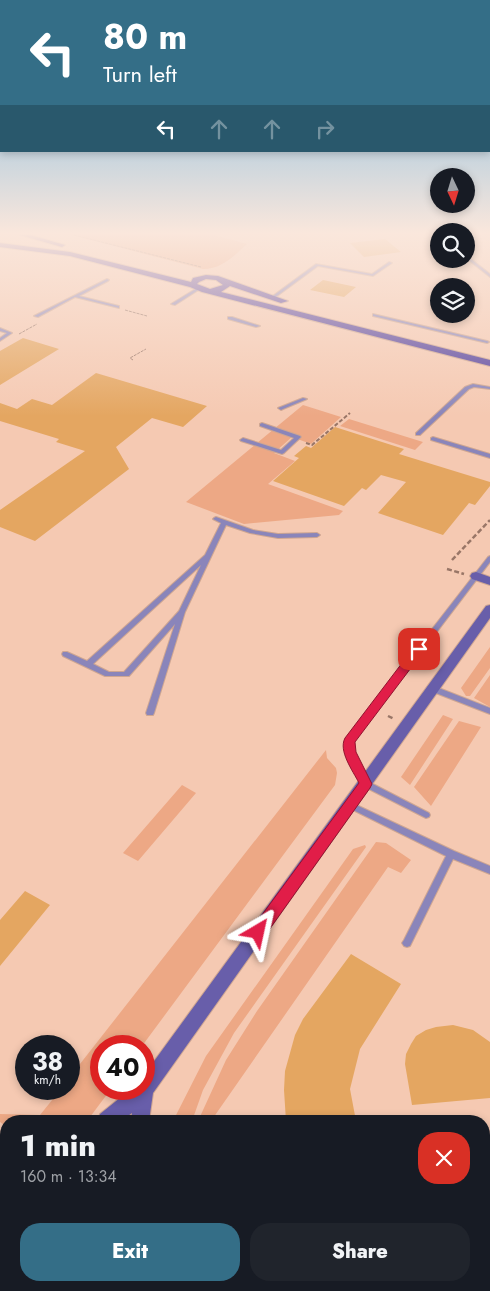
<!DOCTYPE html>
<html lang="en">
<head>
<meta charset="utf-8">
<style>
  body { margin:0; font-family:Jost,sans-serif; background:#20242c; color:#f1f3f6; height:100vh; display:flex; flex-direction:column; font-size:19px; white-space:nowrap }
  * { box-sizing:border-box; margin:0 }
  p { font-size:16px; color:#9ea1a6 }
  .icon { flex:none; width:28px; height:28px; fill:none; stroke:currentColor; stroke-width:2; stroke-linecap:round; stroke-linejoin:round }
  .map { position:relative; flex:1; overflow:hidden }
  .sheet { position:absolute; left:0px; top:1115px; width:490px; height:176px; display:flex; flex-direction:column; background:#171b24; border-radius:20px 20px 0 0; box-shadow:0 2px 8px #0003 }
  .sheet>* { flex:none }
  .top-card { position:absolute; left:0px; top:0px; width:490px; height:152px; box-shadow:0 2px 8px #0003; background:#346e87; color:#fff; overflow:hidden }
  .needle { width:32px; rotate:176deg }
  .buttons { position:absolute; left:430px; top:168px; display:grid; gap:10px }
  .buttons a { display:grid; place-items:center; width:45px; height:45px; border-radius:50%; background:#171b24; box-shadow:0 2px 8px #0003; font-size:25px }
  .speed { position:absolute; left:15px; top:1035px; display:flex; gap:10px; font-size:25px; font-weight:700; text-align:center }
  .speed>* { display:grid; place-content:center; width:65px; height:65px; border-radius:50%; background:#171b24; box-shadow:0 2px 8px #0003; line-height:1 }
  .speed small { font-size:12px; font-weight:400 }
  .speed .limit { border:8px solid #d22; background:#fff; color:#111 }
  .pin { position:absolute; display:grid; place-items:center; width:42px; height:42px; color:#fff; margin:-21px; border-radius:10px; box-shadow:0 2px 8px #0006 }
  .me { position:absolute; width:55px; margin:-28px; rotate:36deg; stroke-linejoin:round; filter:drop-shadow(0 0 4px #0008) }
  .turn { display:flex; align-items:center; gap:18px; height:105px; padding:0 20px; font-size:22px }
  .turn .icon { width:65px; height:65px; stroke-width:2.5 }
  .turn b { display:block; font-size:35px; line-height:42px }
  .lanes { display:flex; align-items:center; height:48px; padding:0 20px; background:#0003; justify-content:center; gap:25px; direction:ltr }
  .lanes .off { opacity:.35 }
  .round { display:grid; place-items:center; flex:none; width:52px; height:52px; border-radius:20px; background:#20242c }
  .headline { display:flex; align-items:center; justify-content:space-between; height:85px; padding:0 20px }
  h1 { font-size:30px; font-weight:800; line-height:38px }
  .action { display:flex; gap:10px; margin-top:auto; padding:10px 20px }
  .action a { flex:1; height:58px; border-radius:20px; background:#346e87; color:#fff; font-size:20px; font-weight:800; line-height:58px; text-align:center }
  .action a+a { background:#20242c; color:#f1f3f6 }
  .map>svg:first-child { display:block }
</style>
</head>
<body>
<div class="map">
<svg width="490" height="1291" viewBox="0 0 490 1291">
  <rect width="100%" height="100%" fill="#f5c9b2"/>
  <!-- green -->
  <path fill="#eda885" d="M 71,235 L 214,235 L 247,244 C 234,256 222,269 203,269 Z
    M 303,405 L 341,417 L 311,444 L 292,437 L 274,453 L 295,461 L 268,484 L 343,511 L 339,515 L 244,524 L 186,502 Z
    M 349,419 L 423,442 L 415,450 L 340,426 Z
    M 490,647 L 490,668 L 470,696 L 466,696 L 461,688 Z
    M 490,675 L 490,707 L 474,698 Z
    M 443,715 L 453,719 L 410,785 L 401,777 Z
    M 459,721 L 481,727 L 431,806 L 414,787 Z
    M 326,750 L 327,758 L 336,768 L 337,773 L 335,785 L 142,1046 L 101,1046 L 101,1089 L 111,1089 L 87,1121 L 6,1121 L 6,1126 L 0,1122 L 0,1114 L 40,1115 L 61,1089 L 69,1089 L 69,1078 Z
    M 182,785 L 196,793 L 138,861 L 123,853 Z
    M 376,842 L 386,843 L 411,860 L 401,873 L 388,867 L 211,1121 L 198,1121 L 226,1060 L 257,1011 Z
    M 365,845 L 366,847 L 234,1033 L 203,1090 L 192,1121 L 173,1121 L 206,1056 L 353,849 Z
    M 23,1285 L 105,1285 L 98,1291 L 29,1291 Z"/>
  <!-- building -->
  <path fill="#e4a661" d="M 385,239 L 401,252 L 364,257 L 350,243 Z
    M 323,280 L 356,287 L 344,297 L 310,290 Z
    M 23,338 L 59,349 L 0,385 L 0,351 Z
    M 96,373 L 207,406 L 183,427 L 152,418 L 116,447 L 129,469 L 35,541 L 0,527 L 0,510 L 85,451 L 56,442 L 59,439 L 0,421 L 0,403 L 17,409 L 32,399 L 52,405 Z
    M 335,427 L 404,449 L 399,454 L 490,482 L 490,486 L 475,505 L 469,503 L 443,535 L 378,513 L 406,482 L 381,475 L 366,490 L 362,488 L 344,506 L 273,481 L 299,458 L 294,456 L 306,446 L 311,448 Z
    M 25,891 L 50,905 L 0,966 L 0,920 Z
    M 351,954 L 401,984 L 360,1049 L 350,1089 L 356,1121 L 286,1121 L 284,1090 L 285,1071 L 295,1035 L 303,1019 Z
    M 453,1025 L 473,1030 L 490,1042 L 490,1098 L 412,1105 L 405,1064 L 406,1054 L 411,1044 L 416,1036 L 426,1030 L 436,1027 Z"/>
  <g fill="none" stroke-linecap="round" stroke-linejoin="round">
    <!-- lane casing -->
    <g stroke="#cea692" stroke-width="2">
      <path id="lane" d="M 466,255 L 490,274 L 490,277 L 466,258 Z
        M 389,262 L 392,263 L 373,276 L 318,266 L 273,299 L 270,298 L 316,264 L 372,274 Z
        M 107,279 L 109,280 L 108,281 L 79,296 L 119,306 L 119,308 L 75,297 L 38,317 L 34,316 Z
        M 197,288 L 200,289 L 175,305 L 171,304 Z
        M 373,314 L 487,341 L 489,342 L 487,343 L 373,316 Z
        M 228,317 L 232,317 L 260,326 L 256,327 L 228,319 Z
        M 0,328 L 12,333 L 0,341 L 0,338 L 7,333 L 0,331 Z
        M 473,384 L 490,387 L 490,389 L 474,387 L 469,389 L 420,435 L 416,435 L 416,433 L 465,387 Z
        M 303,398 L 307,399 L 283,409 L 281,410 L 278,408 Z
        M 262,423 L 300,436 L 301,437 L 284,453 L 282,454 L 241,441 L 240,440 L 243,438 L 281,450 L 294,438 L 260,426 L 260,424 Z
        M 433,437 L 490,454 L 490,458 L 431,440 L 431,438 Z
        M 216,517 L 253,530 L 278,534 L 317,533 L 320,535 L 317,537 L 278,538 L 250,533 L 226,525 L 185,612 L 154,713 L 153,715 L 147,715 L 146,713 L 175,624 L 129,676 L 105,676 L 63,656 L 62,654 L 63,652 L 67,652 L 87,661 L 205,555 L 221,523 L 213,519 L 214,518 ZM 201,565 L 179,611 L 124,672 L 109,672 L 93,664 Z
        M 490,556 L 490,562 L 353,742 L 354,752 L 369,782 L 429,813 L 430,815 L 429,817 L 426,818 L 363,786 L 346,752 L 345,741 L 488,557 Z
        M 431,685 L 490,708 L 490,714 L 428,690 L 427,688 L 428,686 Z
        M 350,802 L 454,851 L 490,866 L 490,874 L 453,859 L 410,946 L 407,947 L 404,946 L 402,943 L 404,940 L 446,856 L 347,807 L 346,805 L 347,803 Z"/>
    </g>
    <!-- street casing -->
    <g stroke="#cea692" stroke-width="2">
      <path id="street" d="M 167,1285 L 189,1285 L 192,1291 L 170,1291 Z"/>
    </g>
    <!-- secondary casing -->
    <g stroke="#cea692" stroke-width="2">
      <path id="secondary" d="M 476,572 L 490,577 L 490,585 L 472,579 L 470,576 L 472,573 Z
        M 490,605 L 490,618 L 153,1093 L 149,1121 L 131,1121 L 132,1113 L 121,1121 L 98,1121 L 100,1114 L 131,1089 L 144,1089 L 144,1075 L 486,606 Z
        M 0,1138 L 6,1140 L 6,1160 L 0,1158 Z
        M 6,1188 L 6,1220 L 0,1222 L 0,1190 Z
        M 0,1274 L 6,1277 L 6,1285 L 11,1285 L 14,1291 L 0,1291 Z
        M 116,1285 L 139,1285 L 136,1291 L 113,1291 Z"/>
    </g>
    <!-- primary casing -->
    <g stroke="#cea692" stroke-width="2">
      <path id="primary" d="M 20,235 L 31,235 L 65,245 L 62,247 Z
        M 0,243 L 70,252 L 191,282 L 193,278 L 206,275 L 218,276 L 288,301 L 281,303 L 230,286 L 221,292 L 490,360 L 490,366 L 202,292 L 190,287 L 70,256 L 0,247 ZM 206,279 L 216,280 L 223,285 L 210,289 L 197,284 L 199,282 Z"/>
    </g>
    <!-- path-far2 -->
    <path stroke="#997667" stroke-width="1" stroke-dasharray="3 1" stroke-linecap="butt" d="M 74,235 L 201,267
      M 125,310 L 147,316
      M 19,334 L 37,324
      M 133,360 L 130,358 L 146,349"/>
    <!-- path-far1 -->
    <path stroke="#997667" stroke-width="2" stroke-dasharray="4 2" stroke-linecap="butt" d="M 306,443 L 312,445 L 350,413"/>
    <!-- path -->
    <path stroke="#997667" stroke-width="2.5" stroke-dasharray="5 2.5" stroke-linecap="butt" d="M 452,560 L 490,520
      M 447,569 L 464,574
      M 388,716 L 394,719"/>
    <!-- lane -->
    <use href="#lane" fill="#8a85ba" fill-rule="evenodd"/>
    <!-- street -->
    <use href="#street" fill="#8a85ba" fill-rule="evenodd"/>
    <!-- secondary -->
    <use href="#secondary" fill="#685eaa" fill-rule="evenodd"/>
    <!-- primary -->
    <use href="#primary" fill="#523f9e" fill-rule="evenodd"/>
  </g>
  <!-- sky -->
  <linearGradient id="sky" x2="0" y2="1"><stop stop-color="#65b1e1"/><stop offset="0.56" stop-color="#fae7dc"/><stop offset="1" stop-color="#fae7dc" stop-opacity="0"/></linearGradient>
  <rect width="490" height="416" fill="url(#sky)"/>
  <!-- route -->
  <path fill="#e11d48" stroke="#92132f" d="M 419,645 L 423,646 L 425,649 L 423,652 L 355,742 L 356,752 L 372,784 L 370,788 L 264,937 L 258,938 L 253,937 L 251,932 L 253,927 L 359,783 C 353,771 338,751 345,738 L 415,646 Z"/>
</svg>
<div class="buttons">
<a><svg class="needle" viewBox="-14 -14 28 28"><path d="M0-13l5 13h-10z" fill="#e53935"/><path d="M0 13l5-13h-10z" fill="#9ea1a6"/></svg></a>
<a><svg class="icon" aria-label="search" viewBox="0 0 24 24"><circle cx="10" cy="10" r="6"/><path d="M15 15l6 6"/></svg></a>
<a><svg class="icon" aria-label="layers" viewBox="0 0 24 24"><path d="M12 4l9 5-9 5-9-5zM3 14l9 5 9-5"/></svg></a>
</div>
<div class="speed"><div>38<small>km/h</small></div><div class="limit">40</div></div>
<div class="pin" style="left:419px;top:649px;background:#d93025"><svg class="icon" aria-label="arrive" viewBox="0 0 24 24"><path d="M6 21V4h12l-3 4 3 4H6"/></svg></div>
<svg class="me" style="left:258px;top:932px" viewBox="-20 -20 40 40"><path d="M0-17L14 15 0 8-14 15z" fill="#e11d48" stroke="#fff" stroke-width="4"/></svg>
<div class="top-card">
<div class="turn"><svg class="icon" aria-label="left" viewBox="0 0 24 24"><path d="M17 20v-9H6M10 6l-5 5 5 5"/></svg><div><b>80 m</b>Turn left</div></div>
<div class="lanes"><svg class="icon" aria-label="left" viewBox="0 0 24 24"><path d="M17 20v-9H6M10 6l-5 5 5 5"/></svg><svg class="icon off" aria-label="ahead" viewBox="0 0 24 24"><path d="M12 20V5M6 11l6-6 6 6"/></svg><svg class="icon off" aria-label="ahead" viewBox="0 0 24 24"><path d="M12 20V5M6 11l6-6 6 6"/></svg><svg class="icon off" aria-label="right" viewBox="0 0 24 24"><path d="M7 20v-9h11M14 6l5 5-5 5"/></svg></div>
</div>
<section class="sheet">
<div class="headline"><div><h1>1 min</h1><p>160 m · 13:34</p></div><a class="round" style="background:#d93025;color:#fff"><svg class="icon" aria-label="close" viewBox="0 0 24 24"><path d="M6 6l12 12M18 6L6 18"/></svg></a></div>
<div class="action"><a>Exit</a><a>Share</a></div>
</section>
</div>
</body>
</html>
